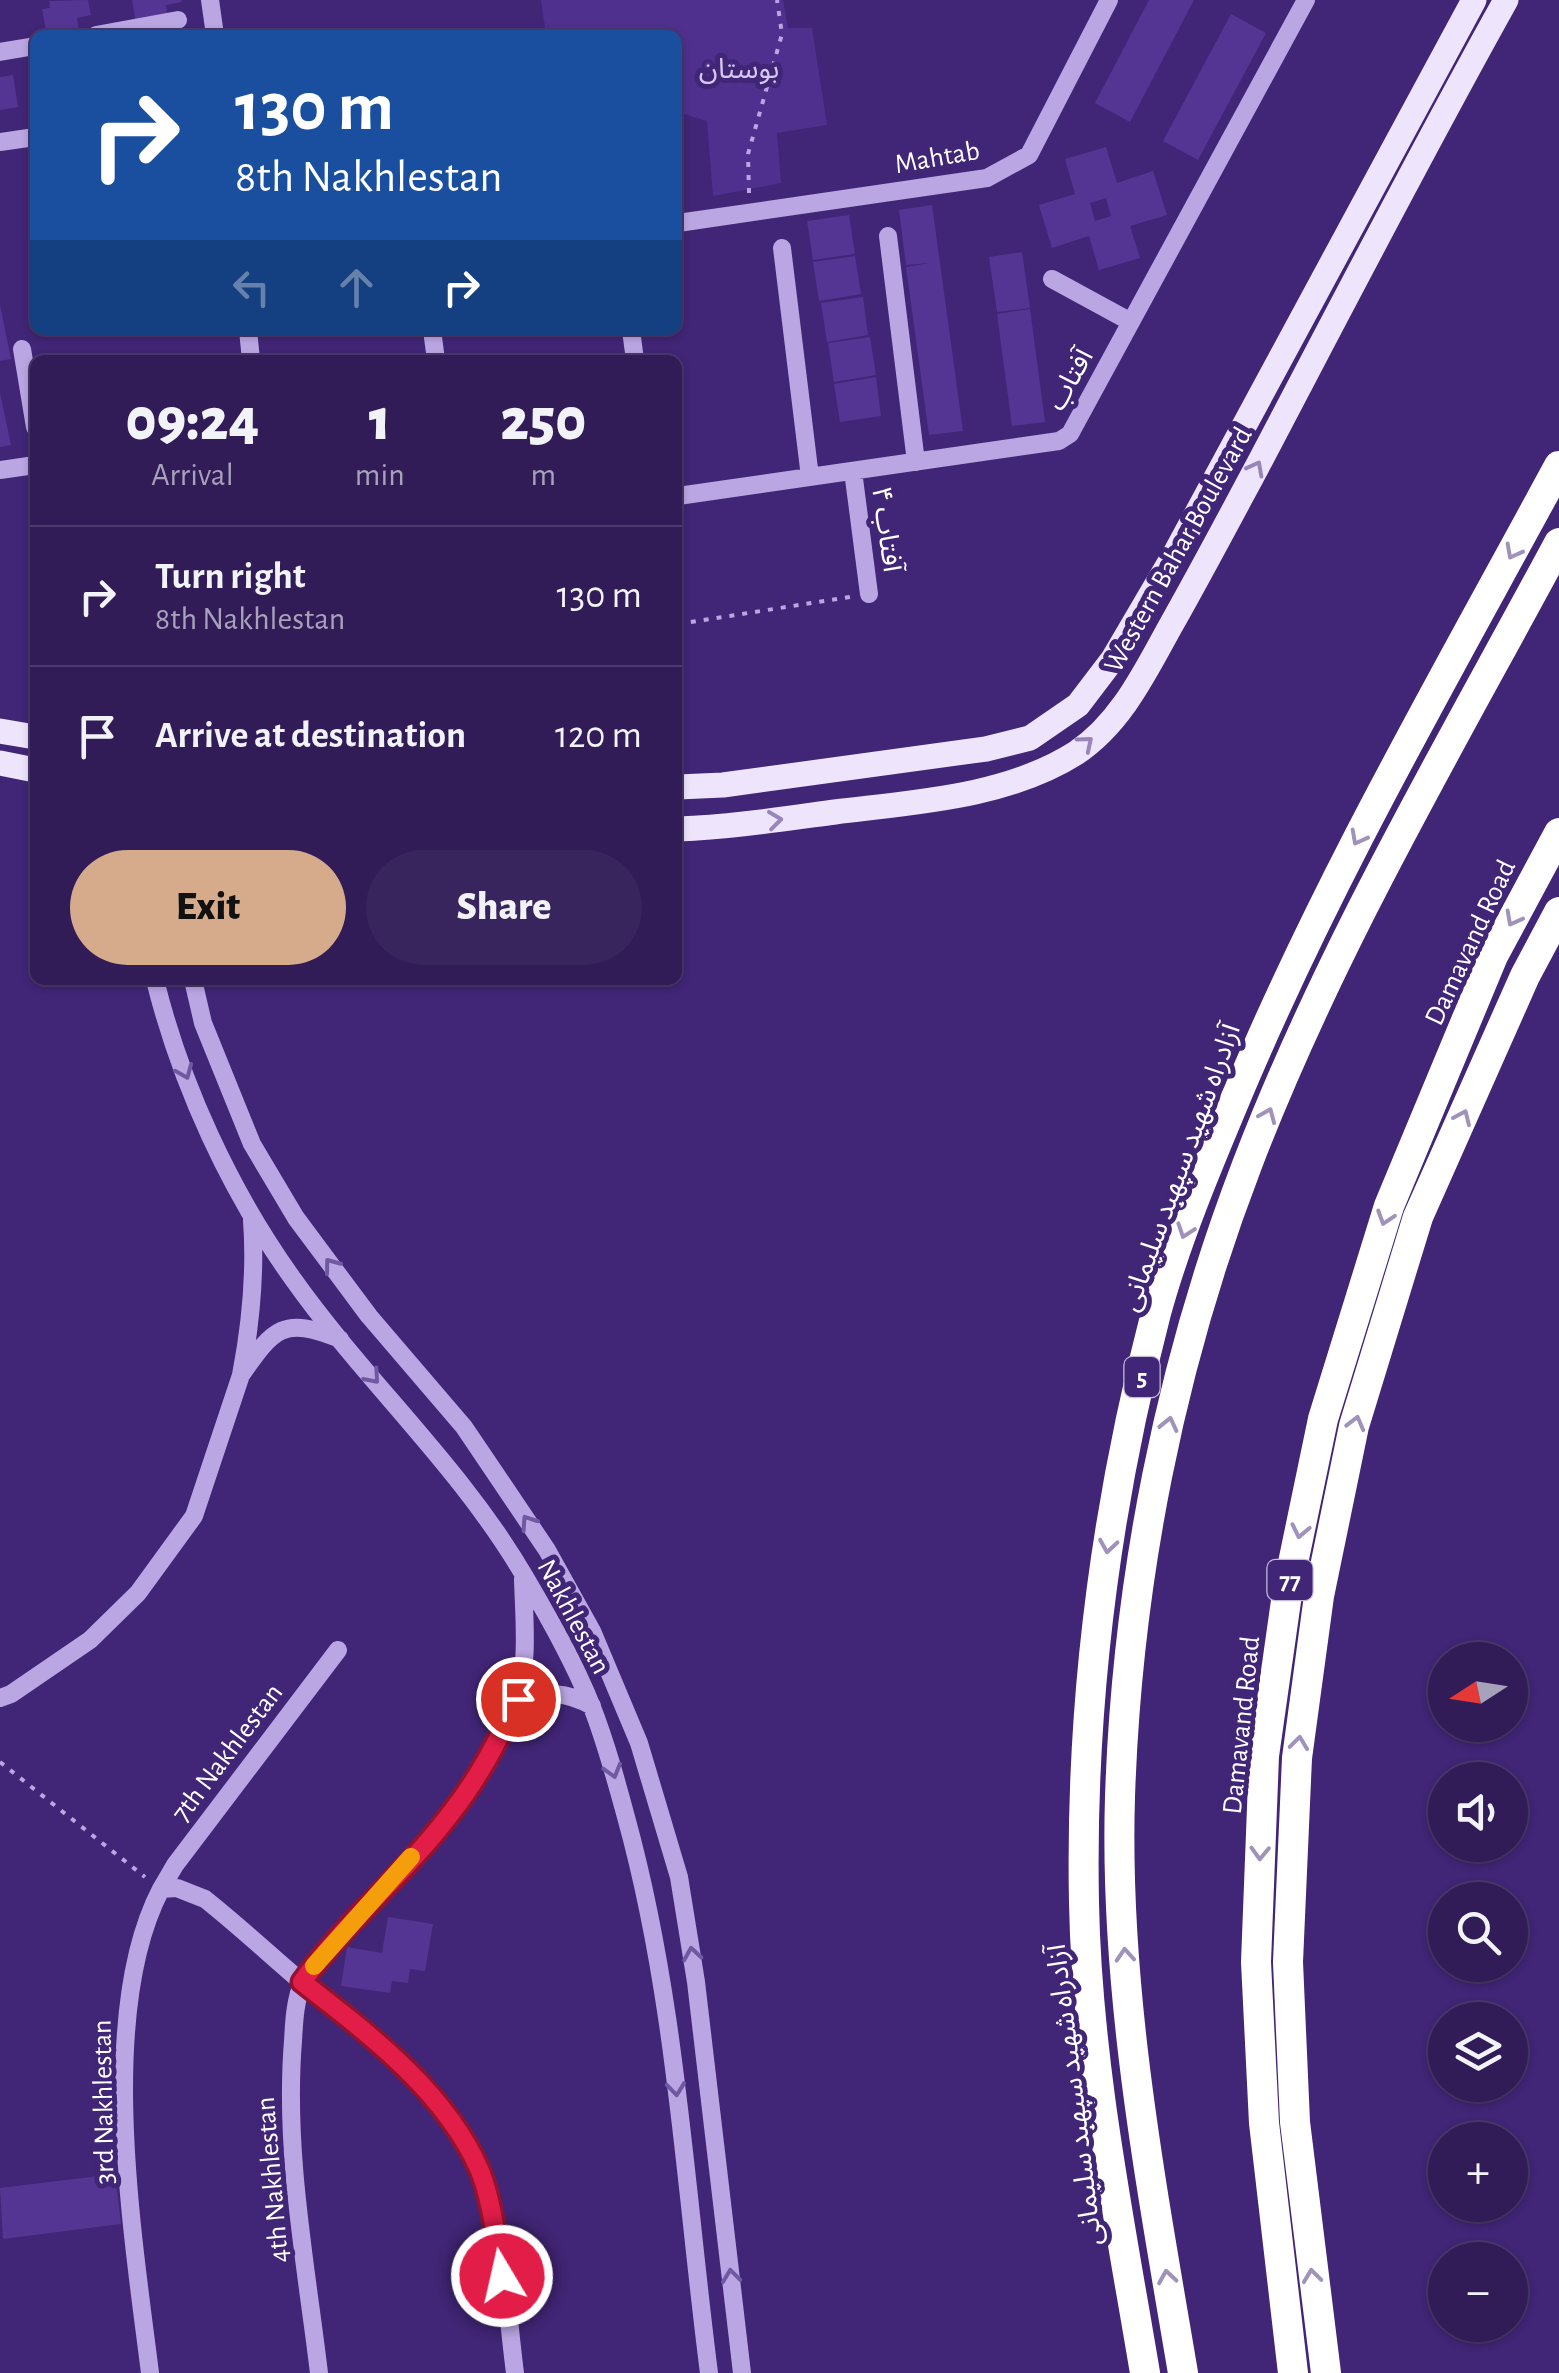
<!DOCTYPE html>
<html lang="en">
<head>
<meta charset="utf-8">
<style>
  body { margin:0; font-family:"Alegreya Sans","Noto Sans Arabic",sans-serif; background:#39255e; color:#f1f3f6; height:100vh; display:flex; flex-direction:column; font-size:38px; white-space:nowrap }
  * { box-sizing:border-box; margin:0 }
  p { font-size:32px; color:#a8a1ba }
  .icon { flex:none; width:55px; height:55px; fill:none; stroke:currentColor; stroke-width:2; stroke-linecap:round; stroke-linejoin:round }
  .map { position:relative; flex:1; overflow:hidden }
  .panel { position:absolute; left:30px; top:355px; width:652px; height:630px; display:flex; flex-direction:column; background:#311c58; border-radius:15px; box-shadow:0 2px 8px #0004,0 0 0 2px #4c3a6e }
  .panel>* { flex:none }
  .banner { position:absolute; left:30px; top:30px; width:652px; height:305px; border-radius:15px; box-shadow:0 2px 8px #0004,0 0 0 2px #4c3a6e; background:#1a4fa0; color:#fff; overflow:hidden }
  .needle { width:65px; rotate:258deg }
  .controls { position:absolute; left:1428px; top:1642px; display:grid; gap:20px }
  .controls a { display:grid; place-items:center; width:100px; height:100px; border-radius:50%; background:#311c58; box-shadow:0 2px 8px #0004,0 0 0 2px #4c3a6e; font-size:50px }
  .pin { position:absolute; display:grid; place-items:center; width:85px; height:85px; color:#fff; margin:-42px; border:5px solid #fff; border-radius:50%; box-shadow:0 2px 10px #0007 }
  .me { position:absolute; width:110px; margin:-55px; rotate:351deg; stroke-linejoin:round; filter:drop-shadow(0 0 8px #0008) }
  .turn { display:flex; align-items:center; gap:35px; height:210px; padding:0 40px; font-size:45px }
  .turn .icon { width:130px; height:130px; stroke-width:2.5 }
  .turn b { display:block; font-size:70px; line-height:85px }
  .lanes { display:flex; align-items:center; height:95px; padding:0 40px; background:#0003; justify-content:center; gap:50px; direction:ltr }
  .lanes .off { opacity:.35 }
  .eta { display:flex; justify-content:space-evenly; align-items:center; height:170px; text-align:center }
  .eta b { font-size:60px; font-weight:800; line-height:70px }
  .action { display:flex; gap:20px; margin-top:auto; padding:20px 40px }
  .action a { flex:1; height:115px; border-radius:60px; background:#d6ab8b; color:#111; font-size:40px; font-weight:800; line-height:115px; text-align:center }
  .action a+a { background:#39255e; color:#f1f3f6 }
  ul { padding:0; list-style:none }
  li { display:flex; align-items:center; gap:30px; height:140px; padding:0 40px; border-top:2px solid #4c3a6e }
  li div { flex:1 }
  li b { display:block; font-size:38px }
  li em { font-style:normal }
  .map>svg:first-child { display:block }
</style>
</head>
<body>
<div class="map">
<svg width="1559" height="2373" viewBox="0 0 1559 2373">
  <rect width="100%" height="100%" fill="#412576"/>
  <!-- green -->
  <path fill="#4f308e" d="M 541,0 L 783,0 L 788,28 L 812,28 L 827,125 L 777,133 L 781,183 L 713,196 L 707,121 L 678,112 L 678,35 L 546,35 Z"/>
  <!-- building -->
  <path fill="#553593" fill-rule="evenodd" d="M 88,0 L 91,15 L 77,18 L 79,31 L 47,35 L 42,9 L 50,8 L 49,1 Z
    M 132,0 L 181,0 L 182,2 L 166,5 L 168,18 L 136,23 Z
    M 1149,0 L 1194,0 L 1130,122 L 1095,103 Z
    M 1231,14 L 1266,33 L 1198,160 L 1163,141 Z
    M 13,75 L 18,107 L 0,110 L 0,77 Z
    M 1106,147 L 1117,183 L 1153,171 L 1167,215 L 1130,226 L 1140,258 L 1099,270 L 1089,236 L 1052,248 L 1039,205 L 1075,194 L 1065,159 ZM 1106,198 L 1111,216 L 1095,221 L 1090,203 Z
    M 932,205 L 963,431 L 929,435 L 906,267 L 929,263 L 906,265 L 899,210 Z
    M 849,215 L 855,254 L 813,260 L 807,221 Z
    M 1022,252 L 1030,308 L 997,312 L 989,257 Z
    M 855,256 L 861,294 L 819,301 L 813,262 Z
    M 863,297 L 868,335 L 827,342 L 821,303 Z
    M 0,305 L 11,359 L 0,361 Z
    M 1030,309 L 1045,422 L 1012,426 L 997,314 Z
    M 870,337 L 876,375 L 834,382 L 828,343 Z
    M 876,377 L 881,416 L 840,422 L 834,384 Z
    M 0,393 L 11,445 L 0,447 Z
    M 388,1917 L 433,1924 L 425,1971 L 410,1969 L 408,1983 L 392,1981 L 390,1993 L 341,1986 L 347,1947 L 382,1953 Z
    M 115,2174 L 121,2224 L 3,2239 L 0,2188 Z"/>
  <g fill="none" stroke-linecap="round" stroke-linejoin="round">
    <!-- path -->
    <path stroke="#baa6e2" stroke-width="4" stroke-dasharray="5 8" stroke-linecap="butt" d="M 749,193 L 748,154 L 782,34 L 777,0
      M 678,624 L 850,597
      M 0,1762 L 145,1877"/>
    <!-- minor -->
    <path stroke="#baa6e2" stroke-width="18" d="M 210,0 L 215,35
      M 96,35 L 178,20
      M 0,52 L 35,46
      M 0,142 L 35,137
      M 678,223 L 987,178 L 1029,155 L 1109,0
      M 888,236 L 916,462
      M 782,248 L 810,477
      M 1052,279 L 1131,322
      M 248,330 L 251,360
      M 432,330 L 436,360
      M 631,330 L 635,360
      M 22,349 L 35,427
      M 0,470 L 35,465
      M 853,471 L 869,594
      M 678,496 L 1059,441 L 1070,434 L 1306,0
      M 155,980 C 181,1085 230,1191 293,1279 C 366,1382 461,1467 525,1577 C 549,1618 574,1662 592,1707 C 606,1743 616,1780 626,1817 C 676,1998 685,2187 709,2373
      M 193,980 L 203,1023 L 252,1144 L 296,1218 L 369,1316 L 464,1427 L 547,1550 L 592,1631 L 639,1743 L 679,1877 L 696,1982 L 742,2373
      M 252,1220 C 256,1274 251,1323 241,1375 C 274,1328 283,1316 340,1339
      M 0,1698 L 11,1694 L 90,1640 L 138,1593 L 194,1516 L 241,1375
      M 517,1699 C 546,1692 566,1691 592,1706
      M 161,1889 L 175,1865 L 338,1650
      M 150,2373 C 133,2236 96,2013 161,1889 L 177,1888 L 205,1899 C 239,1926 270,1955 303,1983 C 369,2038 444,2090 479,2170 C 503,2226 507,2312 515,2373
      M 319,2373 C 306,2264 284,2151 293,2041 C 294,2023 295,1999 303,1982 C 318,1949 352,1921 376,1895 C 430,1838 493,1777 517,1700 C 529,1663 524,1617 523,1579"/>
    <!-- major -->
    <path stroke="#eee5fc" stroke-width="25" d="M 0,731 L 35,737
      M 0,763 L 35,770
      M 678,787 L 723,785 L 986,749 L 1030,738 L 1078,705 L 1113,659 L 1177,550 L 1474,0
      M 678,829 C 731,827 783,819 835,812 C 915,802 1007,797 1076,753 C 1121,723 1145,672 1170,627 C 1200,574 1228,521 1257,467 C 1339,311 1420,154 1506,0"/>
    <!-- highway -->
    <path stroke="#fff" stroke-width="30" d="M 1145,2373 C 1119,2217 1087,2061 1084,1903 C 1080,1704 1106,1505 1156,1313 C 1176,1240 1208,1164 1237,1095 C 1328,878 1447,673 1559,466
      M 1183,2373 C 1151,2183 1114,1990 1120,1797 C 1127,1582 1170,1365 1247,1165 C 1330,948 1450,746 1559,543
      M 1293,2373 L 1264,2123 L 1256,1962 L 1264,1756 L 1288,1587 L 1323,1419 L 1389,1206 L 1493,956 L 1559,833
      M 1326,2373 L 1295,2122 L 1288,1962 L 1297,1758 L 1319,1596 L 1354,1426 L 1418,1217 L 1525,976 L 1559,912"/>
  </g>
  <!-- one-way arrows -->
  <defs><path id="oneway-chevron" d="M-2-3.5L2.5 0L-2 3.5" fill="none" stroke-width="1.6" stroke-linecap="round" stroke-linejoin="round" transform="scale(2.5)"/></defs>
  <g stroke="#9885b9">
    <use href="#oneway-chevron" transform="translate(1256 468) rotate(-62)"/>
    <use href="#oneway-chevron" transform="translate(1086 743) rotate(-40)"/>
    <use href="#oneway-chevron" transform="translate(775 820) rotate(-7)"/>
  </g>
  <g stroke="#a092ba">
    <use href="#oneway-chevron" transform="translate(1513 552) rotate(118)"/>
    <use href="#oneway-chevron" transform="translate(1358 838) rotate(118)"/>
    <use href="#oneway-chevron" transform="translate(1513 919) rotate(118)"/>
    <use href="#oneway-chevron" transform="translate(1268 1115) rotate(-67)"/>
    <use href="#oneway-chevron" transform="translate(1463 1117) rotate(-66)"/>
    <use href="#oneway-chevron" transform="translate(1385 1218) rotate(108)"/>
    <use href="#oneway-chevron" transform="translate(1185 1231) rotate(109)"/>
    <use href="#oneway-chevron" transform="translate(1356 1423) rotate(-75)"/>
    <use href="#oneway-chevron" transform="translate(1169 1424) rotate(-77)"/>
    <use href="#oneway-chevron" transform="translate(1300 1531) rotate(102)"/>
    <use href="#oneway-chevron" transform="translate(1108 1546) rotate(99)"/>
    <use href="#oneway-chevron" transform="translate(1299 1743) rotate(-83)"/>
    <use href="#oneway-chevron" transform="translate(1260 1853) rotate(92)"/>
    <use href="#oneway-chevron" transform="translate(1125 1955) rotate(-94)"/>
    <use href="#oneway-chevron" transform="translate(1312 2276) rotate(-97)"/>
    <use href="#oneway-chevron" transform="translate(1167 2277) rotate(-99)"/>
  </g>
  <g stroke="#7159a1">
    <use href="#oneway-chevron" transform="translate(185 1072) rotate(67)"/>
    <use href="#oneway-chevron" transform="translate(331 1265) rotate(-127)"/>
    <use href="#oneway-chevron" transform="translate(373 1377) rotate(49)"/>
    <use href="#oneway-chevron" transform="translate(528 1522) rotate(-124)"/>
    <use href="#oneway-chevron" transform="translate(613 1771) rotate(74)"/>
    <use href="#oneway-chevron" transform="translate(692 1954) rotate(-99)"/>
    <use href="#oneway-chevron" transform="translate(676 2089) rotate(84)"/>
    <use href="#oneway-chevron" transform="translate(731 2276) rotate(-97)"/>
  </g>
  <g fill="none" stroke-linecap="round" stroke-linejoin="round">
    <!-- route casing -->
    <g stroke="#92132f" stroke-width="25">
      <path id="route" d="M 502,2276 C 496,2241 493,2204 480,2171 C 446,2092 369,2034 302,1982 C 346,1921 406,1873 451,1813 C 479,1778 498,1740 518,1699"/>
    </g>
    <!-- route -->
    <use href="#route" stroke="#e11d48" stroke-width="18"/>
    <!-- slow -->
    <path stroke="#f59e0b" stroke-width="18" d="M 314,1966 L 411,1857"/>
  </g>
  <g text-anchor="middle" stroke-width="10" stroke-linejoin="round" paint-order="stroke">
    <!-- shield labels -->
    <g fill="#412576" stroke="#c6bed6" stroke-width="2.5">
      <rect x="1124.5" y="1357" width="35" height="40" rx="8"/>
      <rect x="1267.5" y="1560" width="45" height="40" rx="8"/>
    </g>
    <g font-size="25" font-weight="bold" fill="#fff">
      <text x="1142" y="1386">5</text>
      <text x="1290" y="1589">77</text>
    </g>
    <!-- park labels -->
    <g font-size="28" fill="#d6c8f2" stroke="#412576">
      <text x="739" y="78">بوستان</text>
    </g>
    <!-- street labels -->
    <g font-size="28" fill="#fff" stroke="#412576">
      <text transform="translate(937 156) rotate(-10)" y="10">Mahtab</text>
      <text transform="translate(1069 379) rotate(-61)" y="10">آفتاب</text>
      <text transform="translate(888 529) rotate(82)" y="10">آفتاب ۴</text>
      <text transform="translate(1177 549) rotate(-61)" y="10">Western Bahar Boulevard</text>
      <text transform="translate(1469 942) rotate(-65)" y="10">Damavand Road</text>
      <text transform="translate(1179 1167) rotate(-70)" y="10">آزادراه شهید سپهبد سلیمانی</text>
      <text transform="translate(575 1616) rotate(62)" y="10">Nakhlestan</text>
      <text transform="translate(1240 1725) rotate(-84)" y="10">Damavand Road</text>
      <text transform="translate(226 1752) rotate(-53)" y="10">7th Nakhlestan</text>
      <text transform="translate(1073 2095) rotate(-97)" y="10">آزادراه شهید سپهبد سلیمانی</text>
      <text transform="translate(102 2102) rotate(-91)" y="10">3rd Nakhlestan</text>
      <text transform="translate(271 2180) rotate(-95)" y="10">4th Nakhlestan</text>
    </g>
  </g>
</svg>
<div class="controls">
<a><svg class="needle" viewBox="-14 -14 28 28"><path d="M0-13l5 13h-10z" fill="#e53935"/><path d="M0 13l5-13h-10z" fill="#a8a1ba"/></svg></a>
<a><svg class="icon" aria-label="sound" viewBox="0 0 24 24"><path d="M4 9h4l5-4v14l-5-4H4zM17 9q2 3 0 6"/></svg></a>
<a><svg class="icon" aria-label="search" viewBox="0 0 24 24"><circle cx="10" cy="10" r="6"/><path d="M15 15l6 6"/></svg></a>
<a><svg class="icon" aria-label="layers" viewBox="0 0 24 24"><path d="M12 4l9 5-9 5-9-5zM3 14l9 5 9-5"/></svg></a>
<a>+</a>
<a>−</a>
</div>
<div class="pin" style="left:518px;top:1699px;background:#d93025"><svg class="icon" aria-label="arrive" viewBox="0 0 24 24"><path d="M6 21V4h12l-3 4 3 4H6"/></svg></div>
<svg class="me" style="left:502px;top:2276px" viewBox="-20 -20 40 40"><circle r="17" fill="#e11d48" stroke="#fff" stroke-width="3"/><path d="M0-11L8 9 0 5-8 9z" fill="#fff"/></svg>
<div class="banner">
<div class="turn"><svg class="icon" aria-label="right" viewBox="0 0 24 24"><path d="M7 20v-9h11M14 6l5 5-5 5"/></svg><div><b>130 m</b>8th Nakhlestan</div></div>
<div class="lanes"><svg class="icon off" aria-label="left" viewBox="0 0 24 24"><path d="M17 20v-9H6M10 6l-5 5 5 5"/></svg><svg class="icon off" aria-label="ahead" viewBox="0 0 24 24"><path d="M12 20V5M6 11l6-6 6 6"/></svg><svg class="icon" aria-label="right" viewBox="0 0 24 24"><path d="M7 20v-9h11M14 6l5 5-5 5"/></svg></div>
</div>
<section class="panel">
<div class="eta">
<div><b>09:24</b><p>Arrival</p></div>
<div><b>1</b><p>min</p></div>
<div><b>250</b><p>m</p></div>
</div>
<ul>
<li><svg class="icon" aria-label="right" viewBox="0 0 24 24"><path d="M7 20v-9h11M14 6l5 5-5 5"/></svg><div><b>Turn right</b><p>8th Nakhlestan</p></div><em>130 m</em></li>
<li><svg class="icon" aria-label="arrive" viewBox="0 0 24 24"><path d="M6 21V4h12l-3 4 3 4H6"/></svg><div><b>Arrive at destination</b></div><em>120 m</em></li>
</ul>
<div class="action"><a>Exit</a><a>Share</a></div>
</section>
</div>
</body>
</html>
